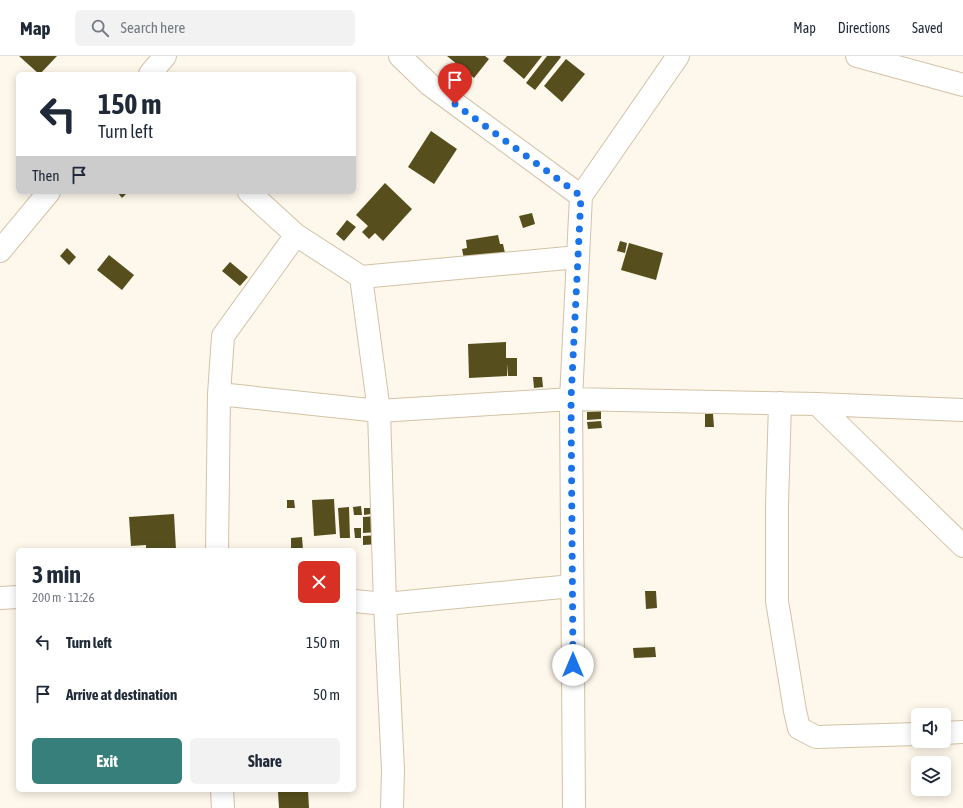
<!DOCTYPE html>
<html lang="en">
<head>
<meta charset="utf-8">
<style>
  body { margin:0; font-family:"Asap Condensed",sans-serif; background:#f2f2f3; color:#1f2937; height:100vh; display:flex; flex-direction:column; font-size:15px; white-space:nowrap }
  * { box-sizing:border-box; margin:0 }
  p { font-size:13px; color:#747a83 }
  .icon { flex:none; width:22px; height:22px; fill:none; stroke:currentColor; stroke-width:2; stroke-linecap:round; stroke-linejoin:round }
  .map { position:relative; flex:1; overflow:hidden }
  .panel { position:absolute; left:16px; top:492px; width:340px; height:244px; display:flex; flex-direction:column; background:#fff; border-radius:6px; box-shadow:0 2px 10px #0003 }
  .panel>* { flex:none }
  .top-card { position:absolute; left:16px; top:16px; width:340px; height:122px; border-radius:6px; box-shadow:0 2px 10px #0003; background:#fff; color:#1f2937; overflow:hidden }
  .controls { position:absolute; left:911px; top:652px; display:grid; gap:8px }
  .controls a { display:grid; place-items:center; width:40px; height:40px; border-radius:6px; background:#fff; box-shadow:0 2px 10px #0003; font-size:20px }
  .pin { position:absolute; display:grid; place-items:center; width:34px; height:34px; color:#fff; margin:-41px -17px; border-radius:50% 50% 50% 0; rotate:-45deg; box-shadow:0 0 4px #0007 }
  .pin .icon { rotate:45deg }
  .me { position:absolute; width:44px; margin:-22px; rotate:0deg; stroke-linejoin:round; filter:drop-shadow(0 0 3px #0008) }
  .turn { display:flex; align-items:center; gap:14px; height:84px; padding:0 16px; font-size:18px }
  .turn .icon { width:52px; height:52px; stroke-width:2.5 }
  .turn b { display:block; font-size:28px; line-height:34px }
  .then { display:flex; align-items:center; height:38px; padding:0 16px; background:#0003; gap:8px; font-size:15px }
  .round { display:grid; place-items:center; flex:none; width:42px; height:42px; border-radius:6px; background:#f2f2f3 }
  .head { display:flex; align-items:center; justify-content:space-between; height:68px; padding:0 16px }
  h1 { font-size:24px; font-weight:700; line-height:30px }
  .button { display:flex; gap:8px; margin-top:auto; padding:8px 16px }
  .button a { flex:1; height:46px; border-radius:6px; background:#377f7a; color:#fff; font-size:16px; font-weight:700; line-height:46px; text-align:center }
  .button a+a { background:#f2f2f3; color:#1f2937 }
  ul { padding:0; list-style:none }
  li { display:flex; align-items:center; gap:12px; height:52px; padding:0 16px }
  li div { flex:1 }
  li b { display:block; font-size:15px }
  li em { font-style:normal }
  header { display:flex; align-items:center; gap:24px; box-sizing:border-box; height:56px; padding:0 20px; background:#fff; border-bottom:1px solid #e0e1e3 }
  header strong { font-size:19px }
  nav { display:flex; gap:22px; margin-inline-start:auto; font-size:14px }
  .search { width:280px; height:36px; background:#f2f2f3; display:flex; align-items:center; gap:10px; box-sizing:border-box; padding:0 14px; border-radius:6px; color:#747a83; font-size:15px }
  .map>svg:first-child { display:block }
</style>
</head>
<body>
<header>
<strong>Map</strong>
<div class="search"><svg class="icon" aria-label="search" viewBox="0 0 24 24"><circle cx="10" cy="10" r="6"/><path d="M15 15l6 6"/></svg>Search here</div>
<nav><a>Map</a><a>Directions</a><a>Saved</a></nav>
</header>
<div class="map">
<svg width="963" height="752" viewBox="0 0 963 752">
  <rect width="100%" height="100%" fill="#fef7eb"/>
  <!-- building -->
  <path fill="#564f1d" d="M 19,0 L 57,0 L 40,18 L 39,18 Z
    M 447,0 L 485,0 L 489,3 L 474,22 Z
    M 507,0 L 542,0 L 524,23 L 503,5 Z
    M 547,0 L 560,0 L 561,1 L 535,34 L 526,27 Z
    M 566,3 L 585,18 L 562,46 L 544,30 Z
    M 431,75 L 457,93 L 434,128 L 408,111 Z
    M 385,127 L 412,153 L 383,185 L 375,177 L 369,183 L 362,176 L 368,170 L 356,159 Z
    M 119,136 L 128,136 L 122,142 L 118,137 Z
    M 532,157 L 535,168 L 523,172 L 519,160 Z
    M 347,164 L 356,171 L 344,185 L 336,178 Z
    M 498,179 L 500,188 L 503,188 L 505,197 L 464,203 L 462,193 L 467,192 L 466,184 Z
    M 620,185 L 627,187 L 625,197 L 617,195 Z
    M 629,187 L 663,197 L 656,224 L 621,214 Z
    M 67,192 L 76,201 L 69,209 L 60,200 Z
    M 109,199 L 134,219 L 122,234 L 97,214 Z
    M 230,206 L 248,221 L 240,230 L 222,215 Z
    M 506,286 L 506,302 L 517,302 L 517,320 L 508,320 L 507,308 L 507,320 L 469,322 L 468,288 Z
    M 533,321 L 542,321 L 543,331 L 534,332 Z
    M 601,355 L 601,363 L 587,364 L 587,356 Z
    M 705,358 L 713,358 L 714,371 L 705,371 Z
    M 601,365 L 602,372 L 588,373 L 587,366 Z
    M 334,443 L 336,478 L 314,480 L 312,444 Z
    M 287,444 L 294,444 L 295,452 L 287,452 Z
    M 361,450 L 362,459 L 354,459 L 353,451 Z
    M 349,451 L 350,482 L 340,482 L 338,452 Z
    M 364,452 L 371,452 L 371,458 L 364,459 Z
    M 174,458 L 176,494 L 146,494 L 146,489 L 131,490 L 129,461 Z
    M 378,460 L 378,476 L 363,477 L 363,461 Z
    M 354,472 L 361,472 L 361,482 L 355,482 Z
    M 379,479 L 379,488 L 363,489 L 363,480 Z
    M 302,481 L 303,494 L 291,494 L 291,482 Z
    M 645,535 L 656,535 L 657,552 L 646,553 Z
    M 655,591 L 656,601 L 634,602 L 633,592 Z
    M 294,734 L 308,734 L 309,752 L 279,752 L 278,736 L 294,735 Z"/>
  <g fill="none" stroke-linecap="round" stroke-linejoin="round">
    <!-- minor casing -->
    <g stroke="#d3c2a7" stroke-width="24">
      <path id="minor" d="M 400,0 L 430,29 L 581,140
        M 857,0 L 963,29
        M 150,18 L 165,0
        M 249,136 L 296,179 L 361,221 L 379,355 L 385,548 L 393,714 L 392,752
        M 0,195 L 49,136
        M 361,221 L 578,201
        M 219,338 L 379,355 L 571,343 L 817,348 L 963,354
        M 780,347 L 777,449 L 777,545 L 795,655 L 799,672 L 816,681 L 918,678
        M 817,348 L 963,490
        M 217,494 L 219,338 L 223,280 L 296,179
        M 0,542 L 18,541
        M 354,545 L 385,548 L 572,530
        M 944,677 L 963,676
        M 222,734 L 223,752
        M 574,752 L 571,343 L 581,140 L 678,0"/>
    </g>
    <!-- minor -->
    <use href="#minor" stroke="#fff" stroke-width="22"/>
  </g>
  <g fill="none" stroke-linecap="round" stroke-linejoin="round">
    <!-- route -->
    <path stroke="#1a73e8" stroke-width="7" stroke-dasharray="0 12.6" d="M 455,48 L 581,140 L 571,343 L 573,609"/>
  </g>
</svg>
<div class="controls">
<a><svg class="icon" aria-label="sound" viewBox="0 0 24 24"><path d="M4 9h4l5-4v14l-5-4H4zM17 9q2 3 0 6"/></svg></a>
<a><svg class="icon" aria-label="layers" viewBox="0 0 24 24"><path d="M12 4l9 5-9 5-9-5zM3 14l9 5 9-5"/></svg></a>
</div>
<div class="pin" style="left:455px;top:48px;background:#d93025"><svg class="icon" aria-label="arrive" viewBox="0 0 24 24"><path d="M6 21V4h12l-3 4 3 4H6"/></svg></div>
<svg class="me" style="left:573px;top:609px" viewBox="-20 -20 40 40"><circle r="19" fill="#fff"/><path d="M0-13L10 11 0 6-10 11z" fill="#1a73e8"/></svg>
<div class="top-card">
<div class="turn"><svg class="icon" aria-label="left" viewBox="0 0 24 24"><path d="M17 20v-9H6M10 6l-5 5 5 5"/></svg><div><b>150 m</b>Turn left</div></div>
<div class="then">Then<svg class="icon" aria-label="arrive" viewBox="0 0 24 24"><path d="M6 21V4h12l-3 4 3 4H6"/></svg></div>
</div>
<section class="panel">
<div class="head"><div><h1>3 min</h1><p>200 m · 11:26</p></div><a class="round" style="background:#d93025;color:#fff"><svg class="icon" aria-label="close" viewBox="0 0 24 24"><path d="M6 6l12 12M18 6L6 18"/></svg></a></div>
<ul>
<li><svg class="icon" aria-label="left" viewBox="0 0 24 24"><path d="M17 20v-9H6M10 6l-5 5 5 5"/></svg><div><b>Turn left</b></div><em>150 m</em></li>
<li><svg class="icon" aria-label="arrive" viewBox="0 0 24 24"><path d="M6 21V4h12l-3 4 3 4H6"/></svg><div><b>Arrive at destination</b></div><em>50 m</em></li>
</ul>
<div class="button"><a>Exit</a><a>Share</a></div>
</section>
</div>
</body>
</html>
